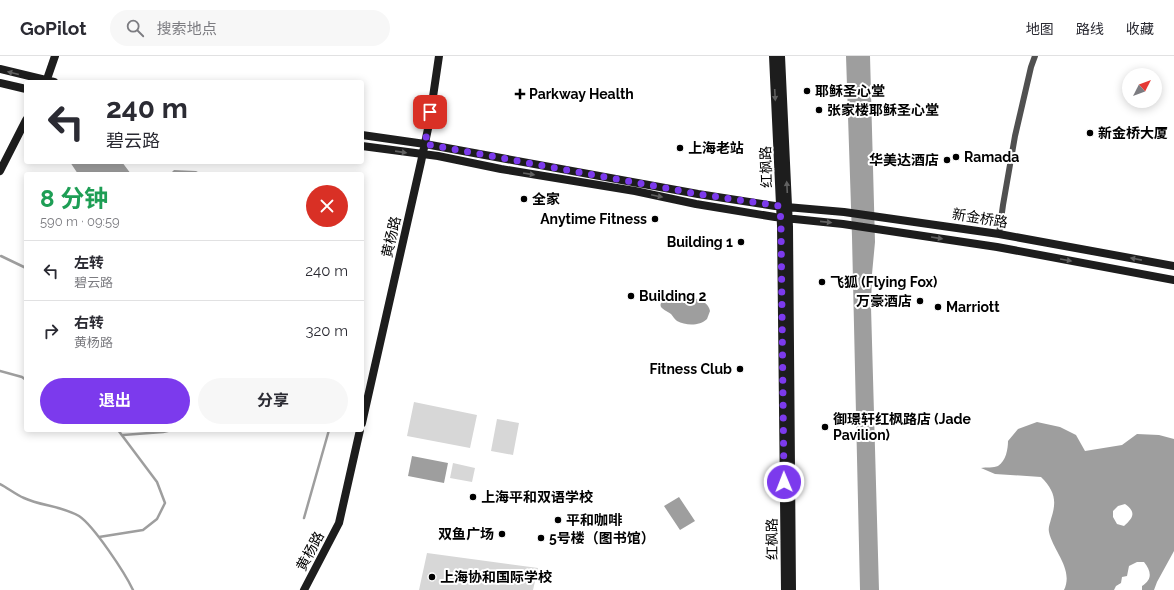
<!DOCTYPE html>
<html lang="zh">
<head>
<meta charset="utf-8">
<style>
  body { margin:0; font-family:Raleway,"Noto Sans SC",sans-serif; background:#f7f7f7; color:#2b2b33; height:100vh; display:flex; flex-direction:column; font-size:15px; white-space:nowrap }
  * { box-sizing:border-box; margin:0 }
  p { font-size:13px; color:#7c7c81 }
  .icon { flex:none; width:22px; height:22px; fill:none; stroke:currentColor; stroke-width:2; stroke-linecap:round; stroke-linejoin:round }
  .map { position:relative; flex:1; overflow:hidden }
  .side { position:absolute; left:24px; top:116px; width:340px; height:260px; display:flex; flex-direction:column; background:#fff; border-radius:4px; box-shadow:0 2px 10px #0003 }
  .side>* { flex:none }
  .hud { position:absolute; left:24px; top:24px; width:340px; height:84px; border-radius:4px; box-shadow:0 2px 10px #0003; background:#fff; color:#2b2b33; overflow:hidden }
  .needle { width:26px; rotate:48deg }
  .fabs { position:absolute; left:1122px; top:12px; display:grid; gap:8px }
  .fabs a { display:grid; place-items:center; width:40px; height:40px; border-radius:50%; background:#fff; box-shadow:0 2px 10px #0003; font-size:20px }
  .pin { position:absolute; display:grid; place-items:center; width:34px; height:34px; color:#fff; margin:-17px; border-radius:8px; box-shadow:0 2px 6px #0006 }
  .me { position:absolute; width:44px; margin:-22px; rotate:359deg; stroke-linejoin:round; filter:drop-shadow(0 0 3px #0008) }
  .turn { display:flex; align-items:center; gap:14px; height:84px; padding:0 16px; font-size:18px }
  .turn .icon { width:52px; height:52px; stroke-width:2.5 }
  .turn b { display:block; font-size:28px; line-height:34px }
  .round { display:grid; place-items:center; flex:none; width:42px; height:42px; border-radius:21px; background:#f7f7f7 }
  .head { display:flex; align-items:center; justify-content:space-between; height:68px; padding:0 16px }
  h1 { font-size:24px; font-weight:700; line-height:30px; color:#1e9e55 }
  .cta { display:flex; gap:8px; margin-top:auto; padding:8px 16px }
  .cta a { flex:1; height:46px; border-radius:24px; background:#7c3aed; color:#fff; font-size:16px; font-weight:700; line-height:46px; text-align:center }
  .cta a+a { background:#f7f7f7; color:#2b2b33 }
  ul { padding:0; list-style:none }
  li { display:flex; align-items:center; gap:12px; height:60px; padding:0 16px; border-top:1px solid #e1e1e2 }
  li div { flex:1 }
  li b { display:block; font-size:15px }
  li em { font-style:normal }
  header { display:flex; align-items:center; gap:24px; box-sizing:border-box; height:56px; padding:0 20px; background:#fff; border-bottom:1px solid #e1e1e2 }
  header strong { font-size:19px }
  nav { display:flex; gap:22px; margin-inline-start:auto; font-size:14px }
  .search { width:280px; height:36px; background:#f7f7f7; display:flex; align-items:center; gap:10px; box-sizing:border-box; padding:0 14px; border-radius:22px; color:#7c7c81; font-size:15px }
  .map>svg:first-child { display:block }
</style>
</head>
<body>
<header>
<strong>GoPilot</strong>
<div class="search"><svg class="icon" aria-label="search" viewBox="0 0 24 24"><circle cx="10" cy="10" r="6"/><path d="M15 15l6 6"/></svg>搜索地点</div>
<nav><a>地图</a><a>路线</a><a>收藏</a></nav>
</header>
<div class="map">
<svg width="1174" height="534" viewBox="0 0 1174 534">
  <rect width="100%" height="100%" fill="#fff"/>
  <!-- green -->
  <path fill="#d7d7d7" d="M 414,346 L 477,359 L 470,392 L 407,380 Z
    M 497,363 L 519,367 L 513,399 L 491,395 Z
    M 453,407 L 475,412 L 472,426 L 450,422 Z
    M 427,497 L 538,512 L 533,534 L 419,534 Z"/>
  <!-- water -->
  <path fill="#9e9e9e" fill-rule="evenodd" d="M 846,0 L 870,0 L 875,186 L 872,218 L 871,251 L 879,534 L 860,534 L 852,181 Z
    M 70,106 L 122,106 L 131,118 L 78,118 Z
    M 174,114 L 196,115 L 202,118 L 170,118 Z
    M 681,241 C 691,241 708,243 710,255 L 707,263 C 700,270 686,270 677,265 C 674,263 673,260 671,258 C 666,254 654,251 665,243 L 675,243 Z
    M 1037,366 L 1060,371 L 1076,379 L 1085,395 L 1122,389 L 1137,378 L 1159,379 L 1174,383 L 1174,495 L 1157,526 L 1154,534 L 1142,534 L 1142,530 C 1153,523 1151,515 1144,506 L 1137,506 L 1129,510 L 1127,520 L 1122,521 L 1121,527 L 1116,530 L 1114,534 L 1064,534 C 1074,513 1053,495 1049,476 C 1048,471 1050,468 1051,463 C 1057,445 1055,435 1041,421 L 995,418 L 981,412 C 986,411 994,412 998,410 C 1006,405 1008,393 1008,385 L 1018,373 ZM 1125,448 C 1136,456 1134,461 1124,470 L 1117,468 L 1113,461 L 1113,455 L 1118,450 Z
    M 412,400 L 448,407 L 444,427 L 408,420 Z
    M 679,441 L 695,465 L 680,474 L 664,450 Z"/>
  <g fill="none" stroke-linecap="round" stroke-linejoin="round">
    <!-- stream -->
    <path stroke="#9e9e9e" stroke-width="2.5" d="M 1,200 L 26,212
      M 0,315 L 22,321 L 26,324
      M 123,379 L 163,376 L 172,374
      M 0,428 C 8,432 15,438 24,442 C 41,450 62,450 79,460 C 94,470 125,517 133,534
      M 304,462 L 329,374
      M 99,481 L 143,474 L 157,463 L 165,447 L 157,426 L 118,374"/>
    <!-- street -->
    <path stroke="#505050" stroke-width="6" d="M 999,178 L 1003,149 L 1015,80 L 1031,11 L 1035,0"/>
    <!-- secondary -->
    <path stroke="#1d1d1d" stroke-width="8" d="M 773,0 L 781,170 L 785,534
      M 781,0 L 789,171 L 792,534
      M 0,13 L 54,26
      M 46,26 L 55,0
      M 0,27 L 26,33
      M 362,79 L 425,88 L 698,138 L 775,150 L 844,156 L 999,178 L 1174,210
      M 362,90 L 438,100 L 501,113 L 635,135 L 696,148 L 775,161 L 843,168 L 997,191 L 1174,224
      M 0,115 L 26,64
      M 362,367 L 421,106 L 429,68 L 439,0
      M 304,534 L 339,467 L 360,374"/>
  </g>
  <!-- one-way arrows -->
  <defs><path id="oneway-solid" d="M-6-.8H1V-3.2L6.5 0L1 3.2V.8H-6Z"/></defs>
  <g fill="#616161">
    <use href="#oneway-solid" transform="translate(13 17) rotate(-166)"/>
    <use href="#oneway-solid" transform="translate(775 39) rotate(87)"/>
    <use href="#oneway-solid" transform="translate(401 96) rotate(8)"/>
    <use href="#oneway-solid" transform="translate(529 118) rotate(9)"/>
    <use href="#oneway-solid" transform="translate(787 131) rotate(-93)"/>
    <use href="#oneway-solid" transform="translate(657 140) rotate(12)"/>
    <use href="#oneway-solid" transform="translate(826 166) rotate(6)"/>
    <use href="#oneway-solid" transform="translate(937 182) rotate(9)"/>
    <use href="#oneway-solid" transform="translate(1136 203) rotate(-169)"/>
    <use href="#oneway-solid" transform="translate(1066 204) rotate(10)"/>
  </g>
  <g fill="none" stroke-linecap="round" stroke-linejoin="round">
    <!-- route -->
    <path stroke="#7c3aed" stroke-width="7" stroke-dasharray="0 12.6" d="M 430,56 L 425,88 L 698,138 L 780,150 L 781,170 L 784,426"/>
  </g>
  <!-- markers -->
  <g fill="#000" stroke="#fff" stroke-width="1.5">
    <circle cx="807" cy="35" r="4"/>
    <path d="M518 32h4v4h4v4h-4v4h-4v-4h-4v-4h4z"/>
    <circle cx="819" cy="54" r="4"/>
    <circle cx="1090" cy="77" r="4"/>
    <circle cx="680" cy="92" r="4"/>
    <circle cx="956" cy="101" r="4"/>
    <circle cx="947" cy="104" r="4"/>
    <circle cx="524" cy="143" r="4"/>
    <circle cx="655" cy="163" r="4"/>
    <circle cx="741" cy="186" r="4"/>
    <circle cx="822" cy="226" r="4"/>
    <circle cx="631" cy="240" r="4"/>
    <circle cx="920" cy="245" r="4"/>
    <circle cx="938" cy="251" r="4"/>
    <circle cx="740" cy="313" r="4"/>
    <circle cx="825" cy="371" r="4"/>
    <circle cx="473" cy="441" r="4"/>
    <circle cx="558" cy="464" r="4"/>
    <circle cx="502" cy="478" r="4"/>
    <circle cx="541" cy="482" r="4"/>
    <circle cx="432" cy="521" r="4"/>
  </g>
  <g text-anchor="middle" stroke-width="4" stroke-linejoin="round" paint-order="stroke">
    <!-- poi labels -->
    <g font-size="14" font-weight="bold" fill="#000" stroke="#fff" text-anchor="start">
      <text x="815" y="40">耶稣圣心堂</text>
      <text x="529" y="43">Parkway Health</text>
      <text x="827" y="59">张家楼耶稣圣心堂</text>
      <text x="1098" y="82">新金桥大厦</text>
      <text x="688" y="97">上海老站</text>
      <text x="964" y="106">Ramada</text>
      <text x="939" y="109" text-anchor="end">华美达酒店</text>
      <text x="532" y="148">全家</text>
      <text x="647" y="168" text-anchor="end">Anytime Fitness</text>
      <text x="733" y="191" text-anchor="end">Building 1</text>
      <text x="830" y="231">飞狐 (Flying Fox)</text>
      <text x="639" y="245">Building 2</text>
      <text x="912" y="250" text-anchor="end">万豪酒店</text>
      <text x="946" y="256">Marriott</text>
      <text x="732" y="318" text-anchor="end">Fitness Club</text>
      <text x="833" y="368">御璟轩红枫路店 (Jade<tspan x="833" dy="16">Pavilion)</tspan></text>
      <text x="481" y="446">上海平和双语学校</text>
      <text x="566" y="469">平和咖啡</text>
      <text x="494" y="483" text-anchor="end">双鱼广场</text>
      <text x="549" y="487">5号楼（图书馆）</text>
      <text x="440" y="526">上海协和国际学校</text>
    </g>
    <!-- street labels -->
    <g font-size="14" fill="#000" stroke="#fff">
      <text transform="translate(766 111) rotate(-92)" y="5">红枫路</text>
      <text transform="translate(980 162) rotate(9)" y="5">新金桥路</text>
      <text transform="translate(391 181) rotate(-77)" y="5">黄杨路</text>
      <text transform="translate(772 483) rotate(-91)" y="5">红枫路</text>
      <text transform="translate(310 495) rotate(-62)" y="5">黄杨路</text>
    </g>
  </g>
</svg>
<div class="fabs">
<a><svg class="needle" viewBox="-14 -14 28 28"><path d="M0-13l5 13h-10z" fill="#e53935"/><path d="M0 13l5-13h-10z" fill="#7c7c81"/></svg></a>
</div>
<div class="pin" style="left:430px;top:56px;background:#d93025"><svg class="icon" aria-label="arrive" viewBox="0 0 24 24"><path d="M6 21V4h12l-3 4 3 4H6"/></svg></div>
<svg class="me" style="left:784px;top:426px" viewBox="-20 -20 40 40"><circle r="17" fill="#7c3aed" stroke="#fff" stroke-width="3"/><path d="M0-11L8 9 0 5-8 9z" fill="#fff"/></svg>
<div class="hud">
<div class="turn"><svg class="icon" aria-label="left" viewBox="0 0 24 24"><path d="M17 20v-9H6M10 6l-5 5 5 5"/></svg><div><b>240 m</b>碧云路</div></div>
</div>
<section class="side">
<div class="head"><div><h1>8 分钟</h1><p>590 m · 09:59</p></div><a class="round" style="background:#d93025;color:#fff"><svg class="icon" aria-label="close" viewBox="0 0 24 24"><path d="M6 6l12 12M18 6L6 18"/></svg></a></div>
<ul>
<li><svg class="icon" aria-label="left" viewBox="0 0 24 24"><path d="M17 20v-9H6M10 6l-5 5 5 5"/></svg><div><b>左转</b><p>碧云路</p></div><em>240 m</em></li>
<li><svg class="icon" aria-label="right" viewBox="0 0 24 24"><path d="M7 20v-9h11M14 6l5 5-5 5"/></svg><div><b>右转</b><p>黄杨路</p></div><em>320 m</em></li>
</ul>
<div class="cta"><a>退出</a><a>分享</a></div>
</section>
</div>
</body>
</html>
